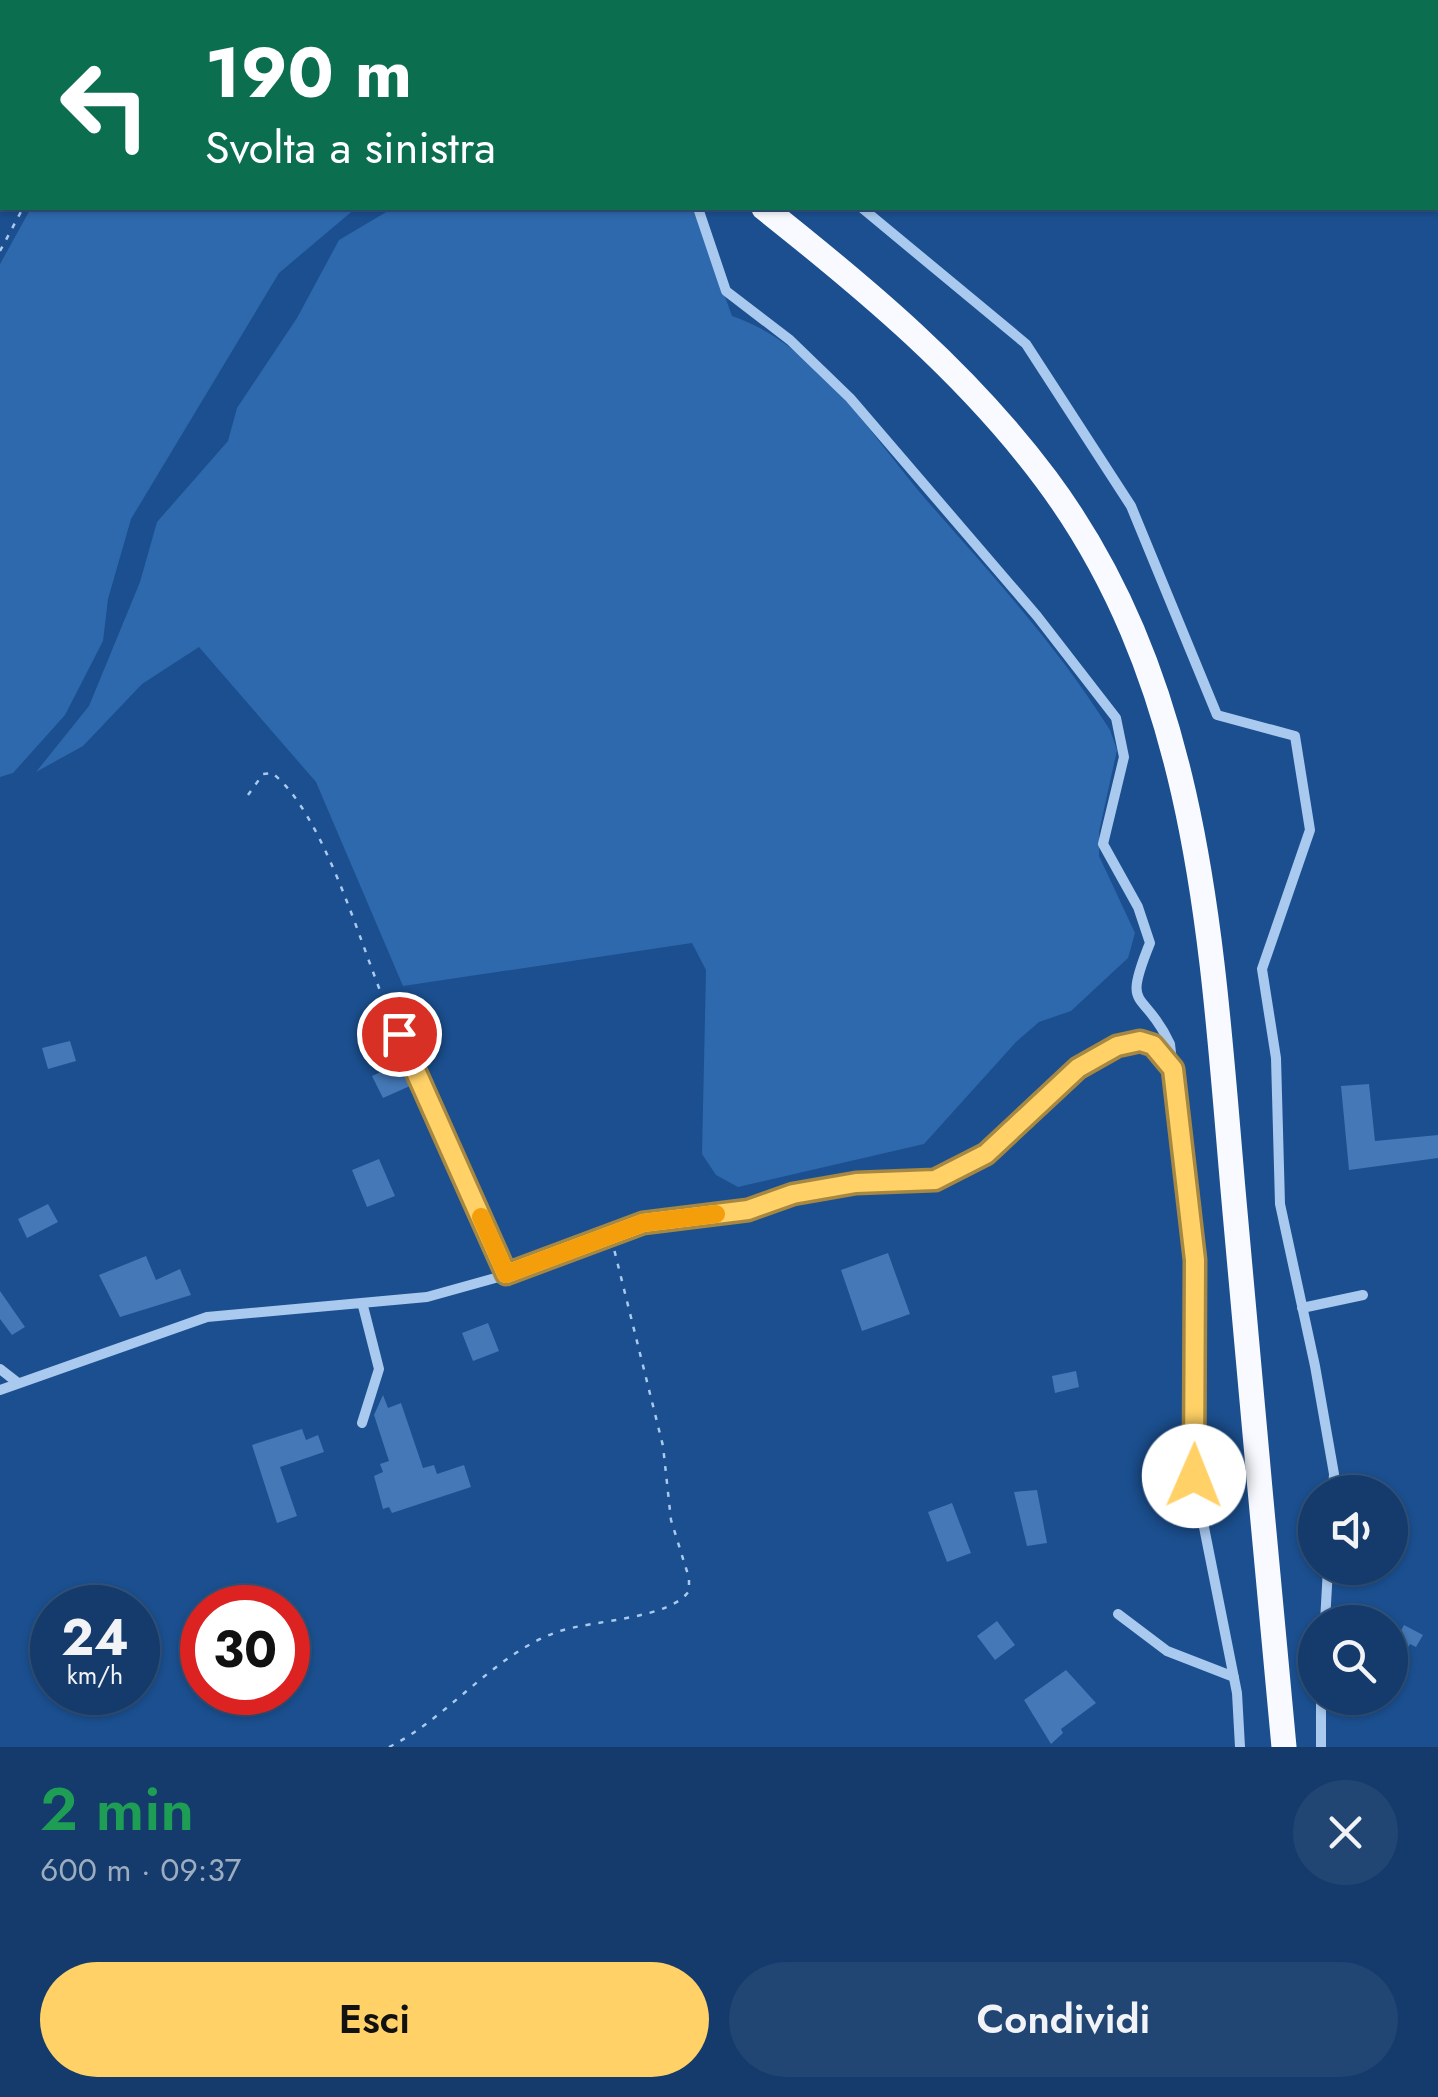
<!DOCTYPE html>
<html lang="it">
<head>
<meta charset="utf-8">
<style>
  body { margin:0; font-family:Jost,sans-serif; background:#214673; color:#f1f3f6; height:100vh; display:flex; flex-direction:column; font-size:38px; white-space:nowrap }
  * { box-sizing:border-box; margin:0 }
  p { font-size:32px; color:#9dadc1 }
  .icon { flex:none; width:55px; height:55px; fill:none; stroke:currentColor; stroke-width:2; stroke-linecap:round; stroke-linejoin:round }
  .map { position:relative; height:1747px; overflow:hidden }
  .details { display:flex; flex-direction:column; background:#143b6b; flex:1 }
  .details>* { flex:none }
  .banner { position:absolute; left:0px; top:0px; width:1440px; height:210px; box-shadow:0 2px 8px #0004,0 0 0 2px #33557e; background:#0b6e4f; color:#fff; overflow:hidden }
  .tools { position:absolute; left:1298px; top:1475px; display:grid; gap:20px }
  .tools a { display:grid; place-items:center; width:110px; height:110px; border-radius:50%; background:#143b6b; box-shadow:0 2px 8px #0004,0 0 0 2px #33557e; font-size:50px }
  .speed { position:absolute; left:30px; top:1585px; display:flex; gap:20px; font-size:50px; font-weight:700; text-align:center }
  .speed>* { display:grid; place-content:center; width:130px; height:130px; border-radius:50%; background:#143b6b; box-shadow:0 2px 8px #0004,0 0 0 2px #33557e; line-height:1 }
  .speed small { font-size:25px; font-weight:400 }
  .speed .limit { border:15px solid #d22; background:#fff; color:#111 }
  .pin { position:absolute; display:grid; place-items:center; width:85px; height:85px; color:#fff; margin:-42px; border:5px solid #fff; border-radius:50%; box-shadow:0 2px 10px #0007 }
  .me { position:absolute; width:110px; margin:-55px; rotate:1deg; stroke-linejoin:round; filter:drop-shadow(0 0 8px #0008) }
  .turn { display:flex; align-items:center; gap:35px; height:210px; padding:0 40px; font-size:45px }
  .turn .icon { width:130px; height:130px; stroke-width:2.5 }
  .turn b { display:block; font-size:70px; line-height:85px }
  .round { display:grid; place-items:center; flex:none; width:105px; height:105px; border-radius:52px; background:#214673 }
  .head { display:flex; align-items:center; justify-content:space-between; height:170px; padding:0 40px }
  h1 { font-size:60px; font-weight:600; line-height:75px; color:#1e9e55 }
  .action { display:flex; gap:20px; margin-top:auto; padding:20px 40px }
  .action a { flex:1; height:115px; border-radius:60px; background:#ffd166; color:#111; font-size:40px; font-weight:600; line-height:115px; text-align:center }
  .action a+a { background:#214673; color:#f1f3f6 }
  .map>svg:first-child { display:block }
</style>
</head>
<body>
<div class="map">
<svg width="1438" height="1747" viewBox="0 0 1438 1747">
  <rect width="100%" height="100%" fill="#1b4f8f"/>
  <!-- green -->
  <path fill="#2e69ad" d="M 147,0 L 376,0 L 379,2 L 144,2 Z
    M 31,208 L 356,208 L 279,273 L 131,519 L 108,599 L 103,641 L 65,715 L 13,773 L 0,777 L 0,264 Z
    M 393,208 L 693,208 L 732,316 C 818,345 872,437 929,503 C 993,576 1058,647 1110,730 L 1117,750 L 1099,832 L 1099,856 L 1135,933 L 1128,958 L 1071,1011 L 1039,1022 L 1016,1042 L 924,1144 L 738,1187 L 716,1175 L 702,1154 L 706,970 L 692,943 L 403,986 L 316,782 L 199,647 L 142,684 L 83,746 L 36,772 L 89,706 L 140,582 L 157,522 L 228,441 L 237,408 L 297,318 L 339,240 Z"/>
  <!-- building -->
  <path fill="#4478b7" d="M 70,1041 L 76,1061 L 48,1069 L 42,1048 Z
    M 399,1063 L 410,1086 L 383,1098 L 372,1076 Z
    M 1369,1084 L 1375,1141 L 1438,1135 L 1438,1158 L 1349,1170 L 1341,1086 Z
    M 379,1159 L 395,1196 L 367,1207 L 352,1170 Z
    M 48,1204 L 58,1222 L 27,1238 L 18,1219 Z
    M 888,1253 L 910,1314 L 862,1331 L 841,1270 Z
    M 146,1256 L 156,1280 L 180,1269 L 191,1295 L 120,1317 L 99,1275 Z
    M 0,1291 L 25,1327 L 12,1335 L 0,1319 Z
    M 488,1323 L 499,1351 L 473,1361 L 462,1333 Z
    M 1076,1371 L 1079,1387 L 1055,1393 L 1052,1376 Z
    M 383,1395 L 388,1408 L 401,1403 L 423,1468 L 434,1465 L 437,1474 L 464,1465 L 471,1487 L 392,1513 L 389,1507 L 383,1509 L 374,1476 L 383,1472 L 380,1464 L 389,1461 L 374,1415 Z
    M 302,1429 L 306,1440 L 318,1435 L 324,1452 L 280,1467 L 297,1516 L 277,1523 L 252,1445 Z
    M 1037,1490 L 1047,1543 L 1027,1546 L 1014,1492 Z
    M 952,1503 L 971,1553 L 947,1562 L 928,1512 Z
    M 997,1621 L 1015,1645 L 995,1660 L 977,1636 Z
    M 1404,1625 L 1423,1635 L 1416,1647 L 1410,1644 L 1399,1664 L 1390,1660 L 1390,1652 Z
    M 1066,1670 L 1096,1703 L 1061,1729 L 1063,1733 L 1051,1744 L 1024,1700 Z"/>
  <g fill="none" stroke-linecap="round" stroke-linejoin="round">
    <!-- path -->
    <path stroke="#a9c9ee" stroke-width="2.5" stroke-dasharray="5 8" stroke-linecap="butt" d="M 131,2 L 134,0
      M 1383,2 L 1391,0
      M 0,251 L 23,208
      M 248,795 L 263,774 L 272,773 C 322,811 359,939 383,998
      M 389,1747 C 450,1717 494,1653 560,1631 C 594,1620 670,1619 689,1591 L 689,1578 L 671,1520 L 663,1446 L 614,1249"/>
    <!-- service -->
    <path stroke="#a9c9ee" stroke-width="8" d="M 387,1009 L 506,1275"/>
    <!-- minor -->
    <path stroke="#a9c9ee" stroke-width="10" d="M 383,0 L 389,2
      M 592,0 L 601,2
      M 698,208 L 726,291 L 790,340 L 850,398 L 1037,616 L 1116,718 L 1124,757 L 1103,844 L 1138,907 L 1150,943 C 1121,1014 1144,987 1170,1044 L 1195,1259 L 1194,1477 L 1237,1693 L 1240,1747
      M 862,208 L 1026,344 L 1131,506 L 1217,715 L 1295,736 L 1310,830 L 1262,969 L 1276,1058 L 1280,1204 L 1315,1366 L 1334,1474 L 1333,1492
      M 1302,1308 L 1363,1295
      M 0,1369 L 18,1383
      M 0,1390 L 207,1317 L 427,1297 L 506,1275 L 643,1223 L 748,1209 L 793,1194 L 856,1183 L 935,1180 L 986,1154 L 1078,1068 L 1117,1046 L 1140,1041 L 1153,1045 L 1173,1068
      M 362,1423 L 379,1369 L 363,1306
      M 1174,1469 L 1194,1477
      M 1118,1614 L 1167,1651 L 1234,1677
      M 1325,1622 L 1328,1568
      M 1321,1698 L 1321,1747"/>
    <!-- trunk -->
    <path stroke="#f8faff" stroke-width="25" d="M 506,0 L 509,2
      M 764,208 C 866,289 967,373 1046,479 C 1205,692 1212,958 1235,1212 C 1251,1390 1267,1569 1284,1747"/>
  </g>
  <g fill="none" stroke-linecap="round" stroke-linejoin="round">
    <!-- route casing -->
    <g stroke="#a68842" stroke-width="25">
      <path id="route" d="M 399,1034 L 506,1274 L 643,1223 L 748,1210 L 793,1194 L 856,1183 L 935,1180 L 986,1154 L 1078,1068 L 1117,1046 L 1140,1041 L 1153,1045 L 1173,1069 L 1195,1260 L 1194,1476"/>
    </g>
    <!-- route -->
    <use href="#route" stroke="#ffd166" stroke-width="18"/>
    <!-- slow -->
    <path stroke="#f59e0b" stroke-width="18" d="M 481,1217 L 506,1274 L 643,1223 L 716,1214"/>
  </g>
</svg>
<div class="tools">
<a><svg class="icon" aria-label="sound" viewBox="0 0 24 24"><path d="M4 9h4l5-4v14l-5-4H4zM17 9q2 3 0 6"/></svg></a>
<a><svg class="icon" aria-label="search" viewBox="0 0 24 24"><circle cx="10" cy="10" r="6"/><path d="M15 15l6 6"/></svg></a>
</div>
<div class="speed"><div>24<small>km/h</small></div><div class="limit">30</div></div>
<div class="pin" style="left:399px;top:1034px;background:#d93025"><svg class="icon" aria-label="arrive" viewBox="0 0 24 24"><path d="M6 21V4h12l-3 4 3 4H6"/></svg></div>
<svg class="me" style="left:1194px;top:1476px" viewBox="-20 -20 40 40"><circle r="19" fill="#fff"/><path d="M0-13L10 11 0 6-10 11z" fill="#ffd166"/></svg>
<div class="banner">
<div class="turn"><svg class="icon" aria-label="left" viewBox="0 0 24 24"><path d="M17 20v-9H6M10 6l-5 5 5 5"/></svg><div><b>190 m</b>Svolta a sinistra</div></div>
</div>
</div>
<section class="details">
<div class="head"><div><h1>2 min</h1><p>600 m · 09:37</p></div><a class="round"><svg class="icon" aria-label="close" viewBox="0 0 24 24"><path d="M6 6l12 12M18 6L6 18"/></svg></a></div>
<div class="action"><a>Esci</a><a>Condividi</a></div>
</section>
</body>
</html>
